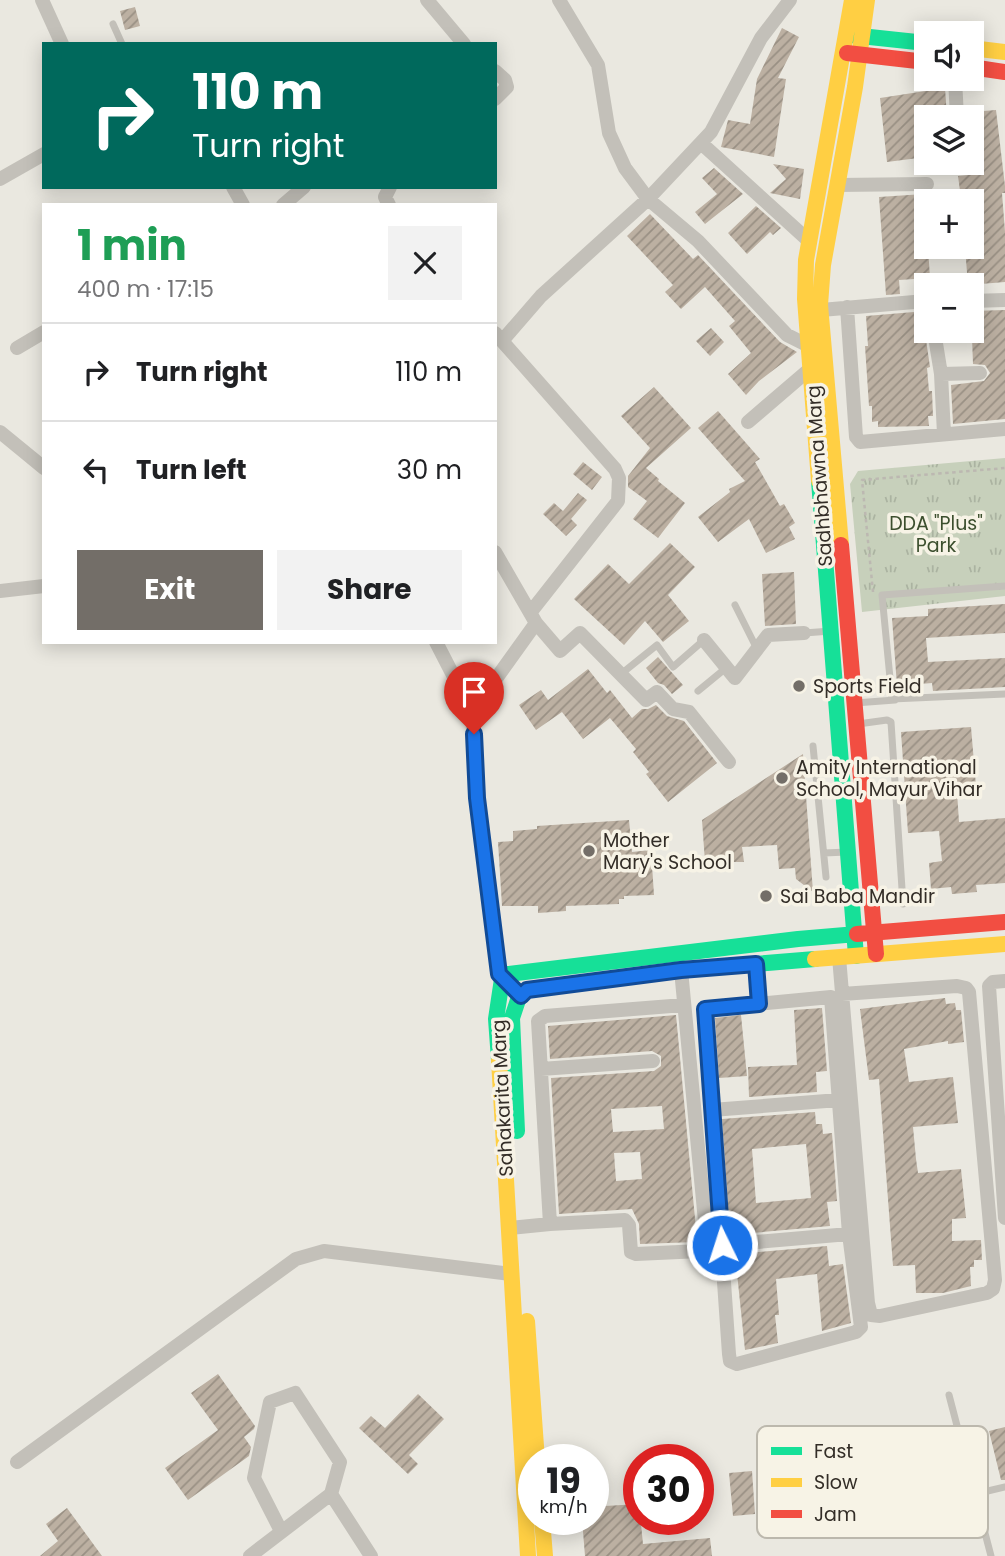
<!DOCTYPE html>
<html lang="en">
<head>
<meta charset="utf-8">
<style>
  body { margin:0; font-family:Poppins,sans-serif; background:#f2f2f2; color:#202124; height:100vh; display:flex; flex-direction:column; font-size:26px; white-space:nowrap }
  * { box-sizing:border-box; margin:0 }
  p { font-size:23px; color:#757577 }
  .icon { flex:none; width:38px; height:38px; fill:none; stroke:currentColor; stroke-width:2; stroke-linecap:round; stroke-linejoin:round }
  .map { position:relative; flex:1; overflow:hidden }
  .side { position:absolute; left:42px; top:203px; width:455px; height:441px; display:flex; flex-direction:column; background:#fff; border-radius:0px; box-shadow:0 4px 18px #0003 }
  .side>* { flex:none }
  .banner { position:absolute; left:42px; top:42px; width:455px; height:147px; border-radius:0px; box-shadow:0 4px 18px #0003; background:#00695c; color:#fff; overflow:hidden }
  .tools { position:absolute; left:914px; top:21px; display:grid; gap:14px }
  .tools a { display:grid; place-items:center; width:70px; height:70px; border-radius:0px; background:#fff; box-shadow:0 4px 18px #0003; font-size:35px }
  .speed { position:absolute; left:518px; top:1444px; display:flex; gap:14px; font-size:35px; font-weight:700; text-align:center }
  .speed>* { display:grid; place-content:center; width:91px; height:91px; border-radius:50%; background:#fff; box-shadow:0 4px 18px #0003; line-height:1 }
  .speed small { font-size:18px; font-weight:400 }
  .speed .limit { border:10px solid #d22; background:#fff; color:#111 }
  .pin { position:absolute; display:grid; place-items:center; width:60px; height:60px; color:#fff; margin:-72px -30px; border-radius:50% 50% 50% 0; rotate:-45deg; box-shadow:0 0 7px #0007 }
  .pin .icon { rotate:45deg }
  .me { position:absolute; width:77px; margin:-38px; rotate:356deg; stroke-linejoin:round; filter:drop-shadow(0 0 5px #0008) }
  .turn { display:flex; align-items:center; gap:24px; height:147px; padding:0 35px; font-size:32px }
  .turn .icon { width:91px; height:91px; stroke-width:2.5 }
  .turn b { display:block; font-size:49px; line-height:60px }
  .round { display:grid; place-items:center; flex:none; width:74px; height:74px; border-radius:0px; background:#f2f2f2 }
  .head { display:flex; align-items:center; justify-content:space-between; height:119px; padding:0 35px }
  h1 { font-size:42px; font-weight:700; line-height:52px; color:#1e9e55 }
  .primary-button { display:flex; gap:14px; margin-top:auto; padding:14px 35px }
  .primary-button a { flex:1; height:80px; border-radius:0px; background:#736e68; color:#fff; font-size:28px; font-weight:700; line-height:80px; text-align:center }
  .primary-button a+a { background:#f2f2f2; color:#202124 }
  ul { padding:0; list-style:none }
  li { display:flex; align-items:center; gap:21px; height:98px; padding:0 35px; border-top:2px solid #e0e0e0 }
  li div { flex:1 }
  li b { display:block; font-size:26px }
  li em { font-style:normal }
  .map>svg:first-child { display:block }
</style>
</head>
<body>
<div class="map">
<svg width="1005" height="1556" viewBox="0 0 1005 1556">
  <defs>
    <pattern id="grass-tufts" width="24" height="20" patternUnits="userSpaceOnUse" patternTransform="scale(1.75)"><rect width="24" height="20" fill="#c7d0bb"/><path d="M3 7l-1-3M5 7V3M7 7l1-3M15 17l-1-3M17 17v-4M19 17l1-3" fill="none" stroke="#abb3a1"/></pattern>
    <pattern id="building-hatch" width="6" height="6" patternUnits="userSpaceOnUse" patternTransform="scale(1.75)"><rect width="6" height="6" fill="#bcb0a2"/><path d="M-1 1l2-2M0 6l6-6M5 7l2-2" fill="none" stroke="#999084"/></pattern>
  </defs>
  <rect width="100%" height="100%" fill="#eae8e0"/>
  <!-- grass -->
  <path fill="url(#grass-tufts)" d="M 1005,458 L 1005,596 L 862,612 L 850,484 L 858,471 Z"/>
  <!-- building -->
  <path fill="url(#building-hatch)" fill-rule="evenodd" d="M 135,7 L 140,26 L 125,30 L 120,11 Z
    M 782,28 L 799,37 L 778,78 L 786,79 L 774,157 L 721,147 L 728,120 L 750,124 L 757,79 Z
    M 945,88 L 947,117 L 926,117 L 926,157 L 887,162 L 880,98 Z
    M 996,110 L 1005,186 L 1005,193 L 1002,193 L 1005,232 L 1005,282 L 968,285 L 965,247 L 971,247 L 971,197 L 961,198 L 958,176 L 968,175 L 967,163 L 971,163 L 971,112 Z
    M 773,164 L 804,169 L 800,199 L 770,193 L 786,179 Z
    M 714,168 L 743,194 L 705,224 L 695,212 L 717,194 L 702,178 Z
    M 924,194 L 926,247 L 928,247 L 930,278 L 899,280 L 900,294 L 886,295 L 879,197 Z
    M 756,206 L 781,228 L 773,235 L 770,232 L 747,254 L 728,233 Z
    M 650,214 L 693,259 L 698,255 L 780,342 L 797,352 L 759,381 L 746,395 L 728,374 L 751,353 L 729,326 L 735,321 L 705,287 L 681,309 L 665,292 L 673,285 L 627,236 Z
    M 1005,310 L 1005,419 L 953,424 L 951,385 L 984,381 L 990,373 L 985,365 L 973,364 L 971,311 Z
    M 926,311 L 925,333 L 930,367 L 927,368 L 929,391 L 932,391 L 933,416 L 928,416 L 929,426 L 878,427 L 878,421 L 872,422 L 872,406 L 869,406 L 865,346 L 868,346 L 866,316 Z
    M 711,328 L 724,342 L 710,356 L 696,341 Z
    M 654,387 L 691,428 L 646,468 L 659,479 L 658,481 L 685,503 L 658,538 L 633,519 L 647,501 L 628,487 L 628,476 L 650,448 L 621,416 Z
    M 718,411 L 760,459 L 755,462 L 780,506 L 784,504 L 795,523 L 789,527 L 795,539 L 766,553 L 749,519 L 718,542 L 698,517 L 730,492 L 729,489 L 745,481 L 698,428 Z
    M 583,462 L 602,477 L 592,490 L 573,474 Z
    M 578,493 L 587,500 L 571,519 L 577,525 L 566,536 L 543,514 L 554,503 L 563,511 Z
    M 670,543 L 695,567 L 668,595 L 689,621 L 663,642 L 645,621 L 624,645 L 574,599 L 608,564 L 629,584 Z
    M 794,572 L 796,624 L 765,626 L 762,574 Z
    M 1005,604 L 1005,633 L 926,638 L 928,662 L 1005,658 L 1005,687 L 933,691 L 932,683 L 897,686 L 892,618 L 928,616 L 928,609 Z
    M 658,657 L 683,685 L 672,694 L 664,685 L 658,683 L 646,668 Z
    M 588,669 L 607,693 L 610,690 L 632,718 L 642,709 L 648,709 L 656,705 L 667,716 L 684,721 L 717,763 L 668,802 L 646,774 L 649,772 L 633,752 L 636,749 L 610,718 L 583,739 L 562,712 L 536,730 L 519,705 L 541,690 L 548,700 Z
    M 971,727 L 976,786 L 969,787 L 970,791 L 957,792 L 959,822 L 1005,818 L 1005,883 L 976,885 L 977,892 L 952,894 L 951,887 L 931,889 L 929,863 L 942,861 L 939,831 L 908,833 L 901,732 Z
    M 803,754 L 813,892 L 796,879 L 795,868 L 779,869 L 777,845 L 742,847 L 744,862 L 705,862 L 702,820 Z
    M 629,820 L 632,852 L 651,850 L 654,895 L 624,896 L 624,899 L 619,899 L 619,904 L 566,906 L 566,911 L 538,913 L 538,906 L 502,906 L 498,842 L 513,841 L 513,831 L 537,829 L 537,826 Z
    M 945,998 L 946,1004 L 955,1003 L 956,1010 L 961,1010 L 964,1042 L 948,1044 L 948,1041 L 904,1049 L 909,1082 L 953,1077 L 958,1123 L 913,1127 L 916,1159 L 918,1173 L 961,1169 L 966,1218 L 952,1219 L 952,1241 L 981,1240 L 982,1260 L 974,1260 L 974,1267 L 970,1267 L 971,1286 L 943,1293 L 916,1293 L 915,1265 L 893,1266 L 879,1079 L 869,1080 L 860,1009 Z
    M 822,1008 L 827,1071 L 816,1072 L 817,1092 L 749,1097 L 748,1067 L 797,1065 L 794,1010 Z
    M 676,1015 L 697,1240 L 696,1242 L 640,1244 L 639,1224 L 632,1209 L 559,1214 L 551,1078 L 654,1071 L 661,1066 L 661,1056 L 652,1051 L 550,1059 L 548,1026 ZM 662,1106 L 664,1129 L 613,1132 L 611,1109 ZM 640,1152 L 642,1179 L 616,1181 L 614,1153 Z
    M 741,1015 L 747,1076 L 719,1078 L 715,1018 Z
    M 815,1112 L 816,1124 L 822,1124 L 823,1134 L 832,1133 L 837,1201 L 827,1202 L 830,1226 L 730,1235 L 722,1119 ZM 806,1144 L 811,1198 L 756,1203 L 752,1149 Z
    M 827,1246 L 829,1266 L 843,1264 L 851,1323 L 822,1331 L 817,1274 L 776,1279 L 779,1315 L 775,1315 L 778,1343 L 745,1350 L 735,1254 Z
    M 218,1374 L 255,1426 L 254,1429 L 244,1437 L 251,1447 L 249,1456 L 188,1500 L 165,1468 L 218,1430 L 191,1393 Z
    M 418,1394 L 444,1419 L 409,1455 L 418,1464 L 408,1474 L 359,1428 L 371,1416 L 385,1428 Z
    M 1005,1427 L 1005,1480 L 1001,1480 L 989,1431 Z
    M 752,1471 L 755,1514 L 733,1516 L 729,1473 Z
    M 593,1500 L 605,1500 L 605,1506 L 639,1504 L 643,1544 L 710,1538 L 712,1556 L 585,1556 L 582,1519 L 593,1519 Z
    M 67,1508 L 102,1556 L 40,1556 L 58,1541 L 46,1524 Z"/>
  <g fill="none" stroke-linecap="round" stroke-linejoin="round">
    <!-- path -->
    <path stroke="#bcb8b1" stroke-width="2.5" stroke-dasharray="3.5 3.5" stroke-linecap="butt" d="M 873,592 L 862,480 L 1005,468"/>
    <!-- lane -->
    <path stroke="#c3c0b9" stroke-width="7" d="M 113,24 L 122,44
      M 1005,586 L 882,595 L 892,699 L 1005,694
      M 735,605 L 757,649
      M 804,633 L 831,631
      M 621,674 L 657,645 L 673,667 L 704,640
      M 698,691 L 726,668
      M 855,703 L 895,700
      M 858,724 L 887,720 L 891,722 L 903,904
      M 813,746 L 826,877
      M 824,853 L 847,852
      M 949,1395 L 991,1556
      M 975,1494 L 1005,1487"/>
    <!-- street -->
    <path stroke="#c3c0b9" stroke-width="14" d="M 42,0 L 62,44
      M 427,0 L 464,44
      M 559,0 L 598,65 L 609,133 L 625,168 L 648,199 L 698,241 L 787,335 L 809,346
      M 495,71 L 505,80 L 507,87 L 495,99
      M 955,79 L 957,117
      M 701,143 L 809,241
      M 0,179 L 44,154
      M 837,185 L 927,184
      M 233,187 L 243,205
      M 283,205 L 304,187
      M 389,205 L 385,197 L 390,187
      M 971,301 L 1005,300
      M 847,307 L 856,437 L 860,442 L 1005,429
      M 821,310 L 926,301
      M 934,331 L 941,374 L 944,434
      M 495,333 L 615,469 L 619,478 L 618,501 L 530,613
      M 502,341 L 541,296 L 648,199 L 711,132 L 761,38 L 790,0
      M 17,348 L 44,332
      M 941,374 L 980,373
      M 748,422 L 811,368
      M 0,432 L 44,468
      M 495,552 L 536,623 L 472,712 L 477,798 L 499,974 L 521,996
      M 0,591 L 44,586
      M 536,623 L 560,651 L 580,633 L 646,700 L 657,692 L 673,709 L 689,712 L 729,762
      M 704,640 L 735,678 L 768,635 L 804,633
      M 436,642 L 472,712
      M 839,957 L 868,1303 L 871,1315 L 880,1316 L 987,1293 L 993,1289 L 995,1280 L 969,992 L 966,988 L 957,986 L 842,994
      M 756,964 L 759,1004
      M 681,970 L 707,1242 L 701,1251 L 636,1254 L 631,1252 L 629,1225 L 625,1220 L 550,1224 L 538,1021 L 545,1016 L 684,1005
      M 1005,981 L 993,982 L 989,986 L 1005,1218
      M 831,997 L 849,1234 L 861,1327 L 856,1332 L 737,1364 L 730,1361 L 729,1354 L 705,1009 Z
      M 541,1069 L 653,1061
      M 712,1110 L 839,1100
      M 510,1228 L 550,1224
      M 722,1245 L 849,1234
      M 17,1462 L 296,1259 L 324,1251 L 511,1274
      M 281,1531 L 254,1478 L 270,1402 L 295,1393 L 340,1462 L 331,1494
      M 250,1556 L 331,1494 L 371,1556"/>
    <!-- fast -->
    <path stroke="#16e098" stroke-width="16" d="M 851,35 L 926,43
      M 819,481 L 856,956
      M 499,1060 L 496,1019 L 502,979 L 508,974 L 798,939 L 857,934
      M 517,1131 L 512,1018 L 518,1000 L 527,990 L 681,970 L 815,959"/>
    <!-- slow -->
    <path stroke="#ffcf43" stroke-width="16" d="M 971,48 L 1005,52
      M 819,481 L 805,299 L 806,260 L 852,0
      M 841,545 L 820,305 L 823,265 L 855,87 L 867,0
      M 815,959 L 1005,944
      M 499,1060 L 528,1556
      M 527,1321 L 537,1460
      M 542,1519 L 545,1556"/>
    <!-- jam -->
    <path stroke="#f24e42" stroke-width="16" d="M 847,53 L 926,62
      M 971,67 L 1005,72
      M 841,545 L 876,954
      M 857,934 L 1005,922"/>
  </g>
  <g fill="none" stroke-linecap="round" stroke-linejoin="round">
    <!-- route casing -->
    <g stroke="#114b97" stroke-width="18">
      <path id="route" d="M 474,734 L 477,798 L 499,974 L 521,996 L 527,990 L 681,970 L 756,964 L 759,1004 L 705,1009 L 722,1245"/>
    </g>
    <!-- route -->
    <use href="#route" stroke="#1a73e8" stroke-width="12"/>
  </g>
  <!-- markers -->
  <g fill="#736e68" stroke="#f7f3e6" stroke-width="2.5">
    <circle cx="799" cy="686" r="7"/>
    <circle cx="782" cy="778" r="7"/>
    <circle cx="589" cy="851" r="7"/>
    <circle cx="766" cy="896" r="7"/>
  </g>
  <g text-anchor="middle" stroke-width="7" stroke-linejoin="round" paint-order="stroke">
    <!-- street labels -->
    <g font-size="19" fill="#332d27" stroke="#f7f3e6">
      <text transform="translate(819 476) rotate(-94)" y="7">Sadhbhawna Marg</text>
      <text transform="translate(502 1098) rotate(-93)" y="7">Sahakarita Marg</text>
    </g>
    <!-- park labels -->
    <g font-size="19" fill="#3c4f2e" stroke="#f7f3e6">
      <text x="936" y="530">DDA "Plus"<tspan x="936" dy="22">Park</tspan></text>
    </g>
    <!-- poi labels -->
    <g font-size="19" fill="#332d27" stroke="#f7f3e6" text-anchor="start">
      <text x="813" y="693">Sports Field</text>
      <text x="796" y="774">Amity International<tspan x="796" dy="22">School, Mayur Vihar</tspan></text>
      <text x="603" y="847">Mother<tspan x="603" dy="22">Mary's School</tspan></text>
      <text x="780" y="903">Sai Baba Mandir</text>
    </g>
  </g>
  <!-- legend -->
  <rect x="757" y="1426" width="231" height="112" rx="10" fill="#f7f3e6" stroke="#bcb8ad" stroke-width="2"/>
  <rect x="771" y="1447" width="31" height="8" fill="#16e098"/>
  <rect x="771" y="1478" width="31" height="9" fill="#ffcf43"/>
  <rect x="771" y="1510" width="31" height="8" fill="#f24e42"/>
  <g font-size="19" fill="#332d27">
    <text x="814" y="1458">Fast</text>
    <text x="814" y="1489">Slow</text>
    <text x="814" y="1521">Jam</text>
  </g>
</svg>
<div class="tools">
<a><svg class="icon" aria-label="sound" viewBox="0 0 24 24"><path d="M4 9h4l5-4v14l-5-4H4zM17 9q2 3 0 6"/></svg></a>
<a><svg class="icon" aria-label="layers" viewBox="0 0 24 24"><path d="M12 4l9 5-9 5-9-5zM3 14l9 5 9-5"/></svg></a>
<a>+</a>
<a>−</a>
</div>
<div class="speed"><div>19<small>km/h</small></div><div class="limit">30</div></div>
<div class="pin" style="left:474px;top:734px;background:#d93025"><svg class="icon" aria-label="arrive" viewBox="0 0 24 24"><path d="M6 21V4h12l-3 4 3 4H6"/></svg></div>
<svg class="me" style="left:722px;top:1245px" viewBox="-20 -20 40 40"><circle r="17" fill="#1a73e8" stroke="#fff" stroke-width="3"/><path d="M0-11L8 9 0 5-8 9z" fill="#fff"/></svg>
<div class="banner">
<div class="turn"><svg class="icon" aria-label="right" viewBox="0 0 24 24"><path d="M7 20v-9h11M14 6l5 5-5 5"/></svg><div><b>110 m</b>Turn right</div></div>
</div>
<section class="side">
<div class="head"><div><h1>1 min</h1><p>400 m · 17:15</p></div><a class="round"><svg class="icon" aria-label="close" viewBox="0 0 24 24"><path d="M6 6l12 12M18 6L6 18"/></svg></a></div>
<ul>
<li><svg class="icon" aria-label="right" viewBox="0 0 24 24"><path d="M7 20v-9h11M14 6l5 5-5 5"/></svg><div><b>Turn right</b></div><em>110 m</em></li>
<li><svg class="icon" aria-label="left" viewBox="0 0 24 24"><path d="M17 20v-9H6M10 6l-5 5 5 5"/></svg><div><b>Turn left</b></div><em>30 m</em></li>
</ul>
<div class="primary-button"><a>Exit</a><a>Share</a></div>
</section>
</div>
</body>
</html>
